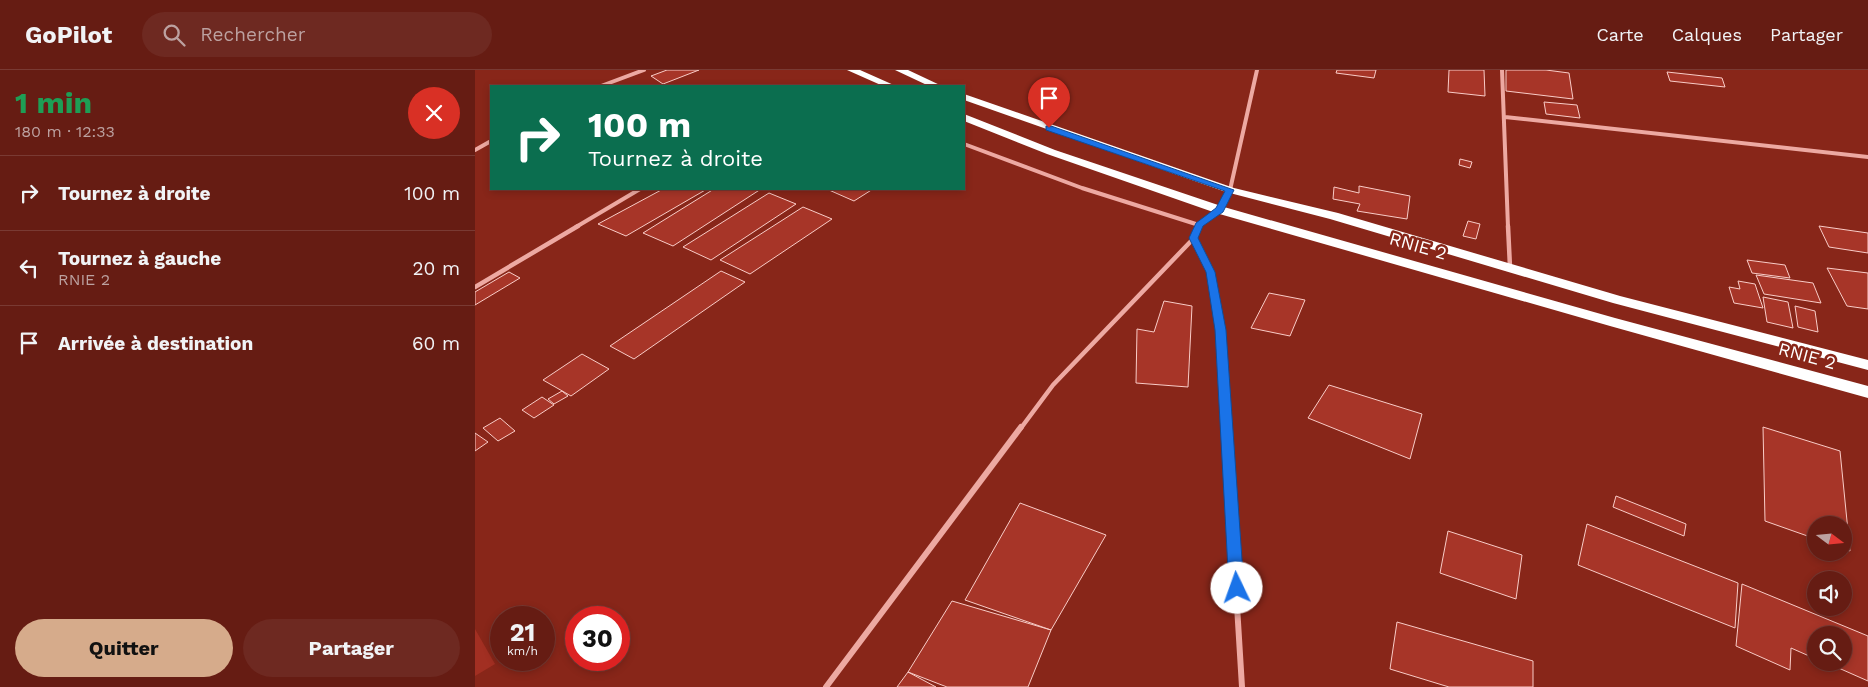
<!DOCTYPE html>
<html lang="fr">
<head>
<meta charset="utf-8">
<style>
  body { margin:0; font-family:"Work Sans",sans-serif; background:#6e2921; color:#f1f3f6; height:100vh; display:flex; flex-direction:column; font-size:19px; white-space:nowrap }
  * { box-sizing:border-box; margin:0 }
  p { font-size:16px; color:#bca1a0 }
  .icon { flex:none; width:28px; height:28px; fill:none; stroke:currentColor; stroke-width:2; stroke-linecap:round; stroke-linejoin:round }
  .map { position:relative; flex:1; overflow:hidden }
  .sheet { display:flex; flex-direction:column; background:#661c13; width:475px }
  .sheet>* { flex:none }
  .banner { position:absolute; left:15px; top:15px; width:475px; height:105px; border-radius:0px; box-shadow:0 2px 8px #0003,0 0 0 1px #793a33; background:#0b6e4f; color:#fff; overflow:hidden }
  .needle { width:32px; rotate:106deg }
  .tools { position:absolute; left:1332px; top:446px; display:grid; gap:10px }
  .tools a { display:grid; place-items:center; width:45px; height:45px; border-radius:50%; background:#661c13; box-shadow:0 2px 8px #0003,0 0 0 1px #793a33; font-size:25px }
  .speed { position:absolute; left:15px; top:536px; display:flex; gap:10px; font-size:25px; font-weight:700; text-align:center }
  .speed>* { display:grid; place-content:center; width:65px; height:65px; border-radius:50%; background:#661c13; box-shadow:0 2px 8px #0003,0 0 0 1px #793a33; line-height:1 }
  .speed small { font-size:12px; font-weight:400 }
  .speed .limit { border:8px solid #d22; background:#fff; color:#111 }
  .pin { position:absolute; display:grid; place-items:center; width:42px; height:42px; color:#fff; margin:-51px -21px; border-radius:50% 50% 50% 0; rotate:-45deg; box-shadow:0 0 5px #0007 }
  .pin .icon { rotate:45deg }
  .me { position:absolute; width:55px; margin:-28px; rotate:357deg; stroke-linejoin:round; filter:drop-shadow(0 0 4px #0008) }
  .turn { display:flex; align-items:center; gap:18px; height:105px; padding:0 15px; font-size:22px }
  .turn .icon { width:65px; height:65px; stroke-width:2.5 }
  .turn b { display:block; font-size:35px; line-height:42px }
  .round { display:grid; place-items:center; flex:none; width:52px; height:52px; border-radius:26px; background:#6e2921 }
  .headline { display:flex; align-items:center; justify-content:space-between; height:85px; padding:0 15px }
  h1 { font-size:30px; font-weight:700; line-height:38px; color:#1e9e55 }
  .button { display:flex; gap:10px; margin-top:auto; padding:10px 15px }
  .button a { flex:1; height:58px; border-radius:30px; background:#d6ab8b; color:#111; font-size:20px; font-weight:700; line-height:58px; text-align:center }
  .button a+a { background:#6e2921; color:#f1f3f6 }
  ul { padding:0; list-style:none }
  li { display:flex; align-items:center; gap:15px; height:75px; padding:0 15px; border-top:1px solid #793a33 }
  li div { flex:1 }
  li b { display:block; font-size:19px }
  li em { font-style:normal }
  header { display:flex; align-items:center; gap:30px; box-sizing:border-box; height:70px; padding:0 25px; background:#661c13; border-bottom:1px solid #793a33 }
  header strong { font-size:24px }
  nav { display:flex; gap:28px; margin-inline-start:auto; font-size:18px }
  .search { width:350px; height:45px; background:#6e2921; display:flex; align-items:center; gap:12px; box-sizing:border-box; padding:0 18px; border-radius:28px; color:#bca1a0; font-size:19px }
  main { display:flex; flex:1; min-height:0 }
  .map>svg:first-child { display:block }
</style>
</head>
<body>
<header>
<strong>GoPilot</strong>
<div class="search"><svg class="icon" aria-label="search" viewBox="0 0 24 24"><circle cx="10" cy="10" r="6"/><path d="M15 15l6 6"/></svg>Rechercher</div>
<nav><a>Carte</a><a>Calques</a><a>Partager</a></nav>
</header>
<main>
<section class="sheet">
<div class="headline"><div><h1>1 min</h1><p>180 m · 12:33</p></div><a class="round" style="background:#d93025;color:#fff"><svg class="icon" aria-label="close" viewBox="0 0 24 24"><path d="M6 6l12 12M18 6L6 18"/></svg></a></div>
<ul>
<li><svg class="icon" aria-label="right" viewBox="0 0 24 24"><path d="M7 20v-9h11M14 6l5 5-5 5"/></svg><div><b>Tournez à droite</b></div><em>100 m</em></li>
<li><svg class="icon" aria-label="left" viewBox="0 0 24 24"><path d="M17 20v-9H6M10 6l-5 5 5 5"/></svg><div><b>Tournez à gauche</b><p>RNIE 2</p></div><em>20 m</em></li>
<li><svg class="icon" aria-label="arrive" viewBox="0 0 24 24"><path d="M6 21V4h12l-3 4 3 4H6"/></svg><div><b>Arrivée à destination</b></div><em>60 m</em></li>
</ul>
<div class="button"><a>Quitter</a><a>Partager</a></div>
</section>
<div class="map">
<svg width="1393" height="617" viewBox="0 0 1393 617">
  <rect width="100%" height="100%" fill="#882619"/>
  <!-- green -->
  <path fill="#a22f22" d="M 0,559 L 20,594 L 0,606 Z"/>
  <!-- building -->
  <path fill="#a73528" stroke="#f9ccc7" d="M 192,0 L 224,0 L 188,14 L 176,6 Z
    M 862,0 L 901,0 L 899,8 L 861,3 Z
    M 974,0 L 1009,0 L 1010,26 L 973,22 Z
    M 1031,0 L 1071,0 L 1094,3 L 1098,29 L 1031,21 Z
    M 1192,2 L 1247,8 L 1250,17 L 1195,11 Z
    M 1069,32 L 1102,35 L 1105,48 L 1071,44 Z
    M 985,89 L 997,92 L 995,98 L 984,95 Z
    M 884,116 L 935,126 L 932,149 L 882,141 L 885,134 L 858,129 L 859,117 L 884,123 Z
    M 188,119 L 232,119 L 151,166 L 123,154 Z
    M 239,119 L 286,119 L 198,176 L 168,163 Z
    M 356,119 L 398,119 L 379,131 L 354,120 Z
    M 294,123 L 321,134 L 236,190 L 208,177 Z
    M 328,137 L 357,149 L 275,204 L 245,190 Z
    M 993,151 L 1005,154 L 1001,169 L 988,166 Z
    M 1344,156 L 1393,163 L 1393,183 L 1354,177 Z
    M 1272,190 L 1310,195 L 1315,208 L 1277,203 Z
    M 1352,198 L 1393,203 L 1393,239 L 1372,236 Z
    M 246,201 L 270,212 L 159,289 L 135,276 Z
    M 34,202 L 45,208 L 0,235 L 0,222 Z
    M 1281,205 L 1338,213 L 1346,233 L 1289,224 Z
    M 1263,211 L 1280,214 L 1288,238 L 1259,233 L 1254,217 L 1265,219 Z
    M 794,223 L 830,230 L 815,266 L 776,258 Z
    M 1288,227 L 1313,232 L 1318,258 L 1292,252 Z
    M 689,231 L 717,236 L 713,317 L 661,313 L 662,259 L 679,262 Z
    M 1320,236 L 1340,241 L 1343,262 L 1323,257 Z
    M 107,284 L 134,299 L 96,326 L 68,310 Z
    M 854,315 L 947,344 L 935,389 L 833,348 Z
    M 87,321 L 93,326 L 79,334 L 73,329 Z
    M 67,327 L 79,335 L 59,348 L 47,340 Z
    M 25,348 L 40,361 L 23,371 L 8,358 Z
    M 1288,357 L 1365,381 L 1375,481 L 1369,478 L 1369,455 L 1341,455 L 1341,469 L 1290,451 Z
    M 0,363 L 13,372 L 0,381 Z
    M 1141,426 L 1211,454 L 1209,466 L 1138,437 Z
    M 545,433 L 631,465 L 576,560 L 490,530 Z
    M 1112,454 L 1263,513 L 1260,558 L 1103,495 Z
    M 973,461 L 1047,485 L 1041,529 L 965,503 Z
    M 1267,514 L 1393,566 L 1393,611 L 1350,592 L 1369,592 L 1369,565 L 1341,565 L 1341,589 L 1316,578 L 1315,600 L 1261,576 Z
    M 477,531 L 576,560 L 553,617 L 472,617 L 433,602 Z
    M 922,552 L 1058,591 L 1058,617 L 974,617 L 915,599 Z
    M 433,602 L 461,617 L 422,617 Z"/>
  <g fill="none" stroke-linecap="round" stroke-linejoin="round">
    <!-- street-far2 -->
    <path stroke="#eda9a2" stroke-width="4" d="M 1027,0 L 1033,157
      M 126,16 L 169,0
      M 1030,47 L 1393,87
      M 489,74 L 607,118 L 724,155 L 745,140 L 755,120 L 782,0
      M 0,80 L 16,71
      M 101,157 L 165,119
      M 723,157 L 724,155"/>
    <!-- street-far1 -->
    <path stroke="#eda9a2" stroke-width="4.5" d="M 724,156 L 719,168 L 735,202 L 745,260 L 751,358
      M 1033,156 L 1035,197
      M 0,217 L 103,156
      M 546,358 L 578,315 L 719,168"/>
    <!-- street -->
    <path stroke="#eda9a2" stroke-width="6" d="M 751,357 L 767,617
      M 351,617 L 546,357"/>
    <!-- highway -->
    <path fill="#fff" fill-rule="evenodd" d="M 372,0 L 385,0 L 421,16 L 408,16 Z
      M 420,0 L 433,0 L 467,16 L 454,16 Z
      M 489,24 L 759,118 L 863,143 L 1145,226 L 1393,290 L 1393,300 L 1138,233 L 855,149 L 751,122 L 489,30 Z
      M 489,44 L 580,80 L 749,137 L 1140,248 L 1393,316 L 1393,328 L 1135,256 L 741,143 L 572,84 L 489,51 Z"/>
  </g>
  <!-- route -->
  <path fill="#1a73e8" stroke="#114b97" d="M 571,56 L 576,56 L 759,120 L 748,142 L 728,156 L 723,168 L 740,202 L 751,260 L 769,518 L 767,523 L 762,525 L 756,523 L 754,518 L 740,260 L 731,202 L 714,168 L 721,153 L 741,138 L 750,121 L 571,60 Z"/>
  <g text-anchor="middle" stroke-width="5" stroke-linejoin="round" paint-order="stroke">
    <!-- street labels -->
    <g font-size="18" fill="#fff" stroke="#882619">
      <text transform="translate(943 176) rotate(16)" y="6">RNIE 2</text>
      <text transform="translate(1332 286) rotate(15)" y="6">RNIE 2</text>
    </g>
  </g>
</svg>
<div class="tools">
<a><svg class="needle" viewBox="-14 -14 28 28"><path d="M0-13l5 13h-10z" fill="#e53935"/><path d="M0 13l5-13h-10z" fill="#bca1a0"/></svg></a>
<a><svg class="icon" aria-label="sound" viewBox="0 0 24 24"><path d="M4 9h4l5-4v14l-5-4H4zM17 9q2 3 0 6"/></svg></a>
<a><svg class="icon" aria-label="search" viewBox="0 0 24 24"><circle cx="10" cy="10" r="6"/><path d="M15 15l6 6"/></svg></a>
</div>
<div class="speed"><div>21<small>km/h</small></div><div class="limit">30</div></div>
<div class="pin" style="left:574px;top:58px;background:#d93025"><svg class="icon" aria-label="arrive" viewBox="0 0 24 24"><path d="M6 21V4h12l-3 4 3 4H6"/></svg></div>
<svg class="me" style="left:762px;top:518px" viewBox="-20 -20 40 40"><circle r="19" fill="#fff"/><path d="M0-13L10 11 0 6-10 11z" fill="#1a73e8"/></svg>
<div class="banner">
<div class="turn"><svg class="icon" aria-label="right" viewBox="0 0 24 24"><path d="M7 20v-9h11M14 6l5 5-5 5"/></svg><div><b>100 m</b>Tournez à droite</div></div>
</div>
</div>
</main>
</body>
</html>
